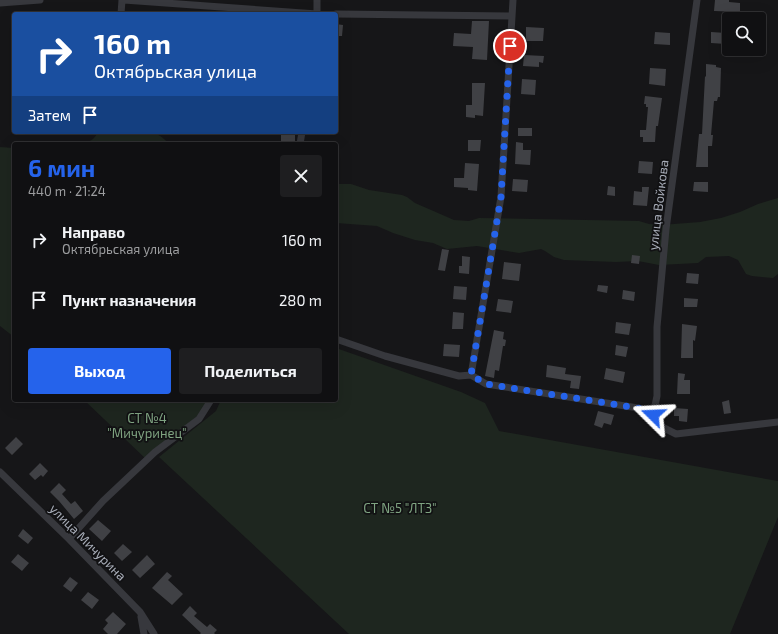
<!DOCTYPE html>
<html lang="ru">
<head>
<meta charset="utf-8">
<style>
  body { margin:0; font-family:"Exo 2",sans-serif; background:#1e1e20; color:#f1f3f6; height:100vh; display:flex; flex-direction:column; font-size:15px; white-space:nowrap }
  * { box-sizing:border-box; margin:0 }
  p { font-size:13px; color:#9c9d9f }
  .icon { flex:none; width:22px; height:22px; fill:none; stroke:currentColor; stroke-width:2; stroke-linecap:round; stroke-linejoin:round }
  .map { position:relative; flex:1; overflow:hidden }
  .drawer { position:absolute; left:12px; top:142px; width:326px; height:260px; display:flex; flex-direction:column; background:#101012; border-radius:4px; box-shadow:0 4px 16px #0002,0 0 0 1px #303032 }
  .drawer>* { flex:none }
  .banner { position:absolute; left:12px; top:12px; width:326px; height:122px; border-radius:4px; box-shadow:0 4px 16px #0002,0 0 0 1px #303032; background:#1a4fa0; color:#fff; overflow:hidden }
  .buttons { position:absolute; left:722px; top:12px; display:grid; gap:8px }
  .buttons a { display:grid; place-items:center; width:44px; height:44px; border-radius:4px; background:#101012; box-shadow:0 4px 16px #0002,0 0 0 1px #303032; font-size:20px }
  .pin { position:absolute; display:grid; place-items:center; width:34px; height:34px; color:#fff; margin:-17px; border:2px solid #fff; border-radius:50%; box-shadow:0 1px 4px #0007 }
  .me { position:absolute; width:44px; margin:-22px; rotate:291deg; stroke-linejoin:round; filter:drop-shadow(0 0 3px #0008) }
  .turn { display:flex; align-items:center; gap:14px; height:84px; padding:0 16px; font-size:18px }
  .turn .icon { width:52px; height:52px; stroke-width:2.5 }
  .turn b { display:block; font-size:28px; line-height:34px }
  .then { display:flex; align-items:center; height:38px; padding:0 16px; background:#0003; gap:8px; font-size:15px }
  .round { display:grid; place-items:center; flex:none; width:42px; height:42px; border-radius:4px; background:#1e1e20 }
  .headline { display:flex; align-items:center; justify-content:space-between; height:68px; padding:0 16px }
  h1 { font-size:24px; font-weight:700; line-height:30px; color:#2563eb }
  .primary-button { display:flex; gap:8px; margin-top:auto; padding:8px 16px }
  .primary-button a { flex:1; height:46px; border-radius:4px; background:#2563eb; color:#fff; font-size:16px; font-weight:700; line-height:46px; text-align:center }
  .primary-button a+a { background:#1e1e20; color:#f1f3f6 }
  ul { padding:0; list-style:none }
  li { display:flex; align-items:center; gap:12px; height:60px; padding:0 16px }
  li div { flex:1 }
  li b { display:block; font-size:15px }
  li em { font-style:normal }
  .map>svg:first-child { display:block }
</style>
</head>
<body>
<div class="map">
<svg width="778" height="634" viewBox="0 0 778 634">
  <rect width="100%" height="100%" fill="#161618"/>
  <!-- green -->
  <path fill="#1e261f" d="M 99,132 C 117,132 138,129 156,134 C 163,136 165,142 172,144 L 85,144 L 93,139 Z
    M 0,147 L 14,148 L 14,337 L 0,326 Z
    M 336,184 L 351,184 L 369,190 L 402,195 L 407,197 L 415,203 L 454,220 L 469,221 L 479,218 L 639,221 L 649,224 L 661,225 L 700,222 L 721,218 L 740,212 L 758,204 L 778,198 L 778,274 L 773,278 L 752,276 L 746,274 L 738,260 L 729,256 L 706,257 L 698,263 L 659,265 L 638,261 L 616,262 L 564,260 L 554,257 L 545,251 L 541,249 L 519,253 L 477,246 L 447,249 L 433,243 L 415,240 L 393,233 L 377,226 L 336,223 Z
    M 336,348 L 461,392 L 485,403 L 499,431 L 778,481 L 778,517 L 730,634 L 349,634 L 159,457 L 216,411 L 221,400 L 336,400 Z
    M 84,400 L 207,400 L 201,413 L 146,459 Z"/>
  <!-- building -->
  <path fill="#404145" d="M 715,0 L 729,0 L 729,2 L 740,3 L 740,12 L 714,11 Z
    M 472,21 L 489,21 L 487,60 L 472,59 L 473,47 L 453,46 L 454,33 L 471,34 Z
    M 336,24 L 343,25 L 342,36 L 336,36 Z
    M 526,27 L 544,28 L 543,41 L 526,41 Z
    M 655,32 L 670,33 L 670,45 L 654,44 Z
    M 711,32 L 726,33 L 726,44 L 711,43 Z
    M 524,55 L 544,56 L 543,63 L 539,62 L 539,67 L 523,66 Z
    M 706,64 L 716,65 L 716,67 L 721,68 L 720,97 L 718,97 L 717,101 L 714,101 L 711,135 L 713,135 L 712,146 L 708,146 L 708,167 L 696,167 L 699,134 L 702,134 L 705,76 L 706,77 Z
    M 650,68 L 666,69 L 665,86 L 649,84 Z
    M 522,79 L 536,80 L 535,95 L 521,94 Z
    M 472,83 L 485,83 L 483,116 L 475,115 L 475,118 L 466,117 L 466,105 L 472,105 Z
    M 645,96 L 662,98 L 658,126 L 656,126 L 655,142 L 643,142 L 643,137 L 640,137 L 640,130 L 646,130 L 648,107 L 646,107 L 646,104 L 644,104 Z
    M 518,128 L 532,128 L 532,136 L 518,136 Z
    M 281,135 L 295,135 L 295,144 L 281,144 Z
    M 468,140 L 481,140 L 480,151 L 468,151 Z
    M 516,142 L 523,143 L 523,150 L 531,150 L 530,165 L 515,164 Z
    M 639,161 L 653,162 L 652,174 L 638,173 Z
    M 465,163 L 479,164 L 477,191 L 468,190 L 468,188 L 454,187 L 454,178 L 464,178 Z
    M 513,179 L 528,180 L 527,192 L 512,191 Z
    M 694,182 L 708,182 L 708,192 L 693,191 Z
    M 608,186 L 615,187 L 615,196 L 607,195 Z
    M 642,187 L 649,187 L 647,206 L 633,205 L 634,191 L 642,192 Z
    M 442,249 L 449,250 L 445,271 L 438,270 Z
    M 632,255 L 640,256 L 639,264 L 631,263 Z
    M 462,256 L 470,257 L 469,274 L 459,273 L 459,266 L 462,266 Z
    M 504,262 L 521,264 L 519,281 L 502,279 Z
    M 687,273 L 699,274 L 698,284 L 686,283 Z
    M 598,285 L 608,286 L 607,293 L 597,291 Z
    M 454,286 L 467,287 L 466,300 L 453,299 Z
    M 623,290 L 635,292 L 634,301 L 622,299 Z
    M 684,298 L 698,299 L 697,307 L 684,307 Z
    M 498,299 L 513,301 L 511,313 L 496,311 Z
    M 453,312 L 464,313 L 463,329 L 452,329 Z
    M 616,322 L 631,324 L 629,335 L 615,333 Z
    M 682,324 L 697,326 L 695,341 L 693,340 L 693,358 L 681,358 Z
    M 494,330 L 504,332 L 503,339 L 506,340 L 505,346 L 503,346 L 499,371 L 495,370 L 494,378 L 485,376 Z
    M 444,344 L 460,345 L 459,357 L 443,356 Z
    M 616,345 L 628,347 L 626,357 L 615,355 Z
    M 547,365 L 566,368 L 565,374 L 581,376 L 579,389 L 570,388 L 571,381 L 546,377 Z
    M 606,368 L 625,372 L 623,383 L 604,379 Z
    M 678,373 L 685,374 L 684,380 L 690,380 L 690,394 L 677,394 Z
    M 729,400 L 731,413 L 724,414 L 722,402 Z
    M 674,408 L 688,409 L 687,422 L 679,421 L 679,416 L 674,416 Z
    M 598,411 L 614,415 L 611,425 L 604,423 L 602,428 L 594,425 Z
    M 16,437 L 23,444 L 12,455 L 5,448 Z
    M 40,463 L 48,471 L 43,477 L 41,475 L 35,480 L 29,474 Z
    M 59,483 L 66,490 L 62,494 L 71,504 L 75,501 L 83,511 L 74,519 L 59,501 L 50,492 Z
    M 98,520 L 111,531 L 102,541 L 89,529 Z
    M 23,529 L 33,538 L 28,544 L 18,536 Z
    M 123,544 L 132,552 L 122,561 L 114,553 Z
    M 18,554 L 29,563 L 22,571 L 11,562 Z
    M 147,555 L 155,564 L 140,578 L 132,570 Z
    M 167,572 L 172,576 L 168,580 L 183,594 L 172,605 L 152,588 Z
    M 70,577 L 78,583 L 71,592 L 63,586 Z
    M 88,592 L 99,600 L 92,609 L 81,600 Z
    M 190,606 L 197,613 L 194,616 L 207,627 L 210,624 L 217,630 L 214,633 L 215,634 L 200,634 L 201,633 L 182,615 Z
    M 113,612 L 126,624 L 117,634 L 108,634 L 103,629 L 108,623 L 105,620 Z"/>
  <g fill="none" stroke-linecap="round" stroke-linejoin="round">
    <!-- minor -->
    <path stroke="#37383d" stroke-width="7" d="M 124,0 L 317,14
      M 0,3 L 40,0
      M 121,14 L 122,0
      M 317,14 L 317,0
      M 336,14 L 512,16
      M 300,144 L 302,132
      M 336,339 L 385,356 L 459,376 L 471,375 L 486,384 L 638,408 L 653,415 L 662,427 L 676,434 L 778,422
      M 471,375 L 501,197 L 513,0
      M 653,415 L 657,396 L 657,327 L 666,229 L 697,0
      M 0,472 L 69,539 L 140,612 L 154,634
      M 69,539 L 103,501 L 155,452 L 199,419 L 211,400
      M 141,617 L 144,634"/>
  </g>
  <g fill="none" stroke-linecap="round" stroke-linejoin="round">
    <!-- route -->
    <path stroke="#2563eb" stroke-width="7" stroke-dasharray="0 12.6" d="M 510,46 L 501,197 L 471,375 L 486,384 L 638,408 L 653,415"/>
  </g>
  <g text-anchor="middle" stroke-width="3.5" stroke-linejoin="round" paint-order="stroke">
    <!-- street labels -->
    <g font-size="13" fill="#a8adb8" stroke="#111113">
      <text transform="translate(658 205) rotate(-83)" y="5">улица Войкова</text>
      <text transform="translate(88 542) rotate(45)" y="5">улица Мичурина</text>
    </g>
    <!-- park labels -->
    <g font-size="13" fill="#7fa381" stroke="#111113">
      <text x="147" y="423">СТ №4<tspan x="147" dy="15">"Мичуринец"</tspan></text>
      <text x="400" y="513">СТ №5 "ЛТЗ"</text>
    </g>
  </g>
</svg>
<div class="buttons">
<a><svg class="icon" aria-label="search" viewBox="0 0 24 24"><circle cx="10" cy="10" r="6"/><path d="M15 15l6 6"/></svg></a>
</div>
<div class="pin" style="left:510px;top:46px;background:#d93025"><svg class="icon" aria-label="arrive" viewBox="0 0 24 24"><path d="M6 21V4h12l-3 4 3 4H6"/></svg></div>
<svg class="me" style="left:653px;top:415px" viewBox="-20 -20 40 40"><path d="M0-17L14 15 0 8-14 15z" fill="#2563eb" stroke="#fff" stroke-width="4"/></svg>
<div class="banner">
<div class="turn"><svg class="icon" aria-label="right" viewBox="0 0 24 24"><path d="M7 20v-9h11M14 6l5 5-5 5"/></svg><div><b>160 m</b>Октябрьская улица</div></div>
<div class="then">Затем<svg class="icon" aria-label="arrive" viewBox="0 0 24 24"><path d="M6 21V4h12l-3 4 3 4H6"/></svg></div>
</div>
<section class="drawer">
<div class="headline"><div><h1>6 мин</h1><p>440 m · 21:24</p></div><a class="round"><svg class="icon" aria-label="close" viewBox="0 0 24 24"><path d="M6 6l12 12M18 6L6 18"/></svg></a></div>
<ul>
<li><svg class="icon" aria-label="right" viewBox="0 0 24 24"><path d="M7 20v-9h11M14 6l5 5-5 5"/></svg><div><b>Направо</b><p>Октябрьская улица</p></div><em>160 m</em></li>
<li><svg class="icon" aria-label="arrive" viewBox="0 0 24 24"><path d="M6 21V4h12l-3 4 3 4H6"/></svg><div><b>Пункт назначения</b></div><em>280 m</em></li>
</ul>
<div class="primary-button"><a>Выход</a><a>Поделиться</a></div>
</section>
</div>
</body>
</html>
